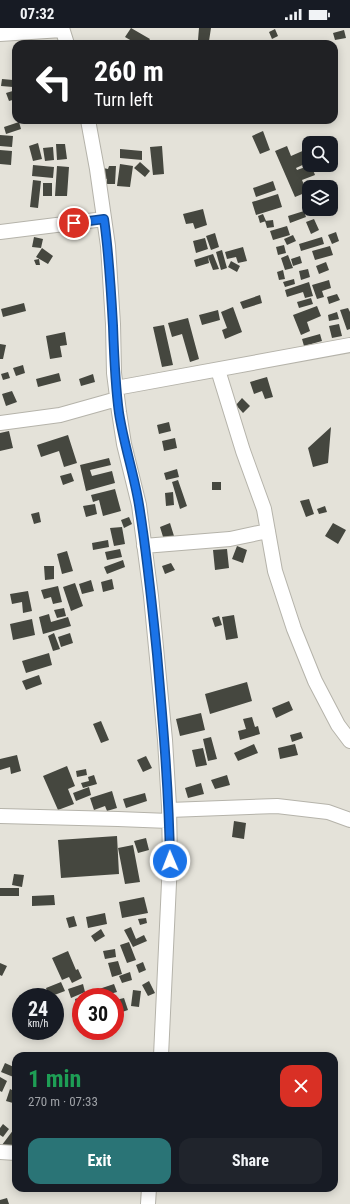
<!DOCTYPE html>
<html lang="en">
<head>
<meta charset="utf-8">
<style>
  body { margin:0; font-family:"Roboto Condensed",sans-serif; background:#20242c; color:#f1f3f6; height:100vh; display:flex; flex-direction:column; font-size:15px; white-space:nowrap }
  * { box-sizing:border-box; margin:0 }
  p { font-size:13px; color:#9ea1a6 }
  .icon { flex:none; width:22px; height:22px; fill:none; stroke:currentColor; stroke-width:2; stroke-linecap:round; stroke-linejoin:round }
  .map { position:relative; flex:1; overflow:hidden }
  .side { position:absolute; left:12px; top:1024px; width:326px; height:140px; display:flex; flex-direction:column; background:#171b24; border-radius:12px; box-shadow:0 2px 10px #0003 }
  .side>* { flex:none }
  .hud { position:absolute; left:12px; top:12px; width:326px; height:84px; border-radius:12px; box-shadow:0 2px 10px #0003; background:#202124; color:#fff; overflow:hidden }
  .tools { position:absolute; left:302px; top:108px; display:grid; gap:8px }
  .tools a { display:grid; place-items:center; width:36px; height:36px; border-radius:8px; background:#171b24; box-shadow:0 2px 10px #0003; font-size:20px }
  .speed { position:absolute; left:12px; top:960px; display:flex; gap:8px; font-size:20px; font-weight:700; text-align:center }
  .speed>* { display:grid; place-content:center; width:52px; height:52px; border-radius:50%; background:#171b24; box-shadow:0 2px 10px #0003; line-height:1 }
  .speed small { font-size:10px; font-weight:400 }
  .speed .limit { border:6px solid #d22; background:#fff; color:#111 }
  .pin { position:absolute; display:grid; place-items:center; width:34px; height:34px; color:#fff; margin:-17px; border:2px solid #fff; border-radius:50%; box-shadow:0 1px 4px #0007 }
  .me { position:absolute; width:44px; margin:-22px; rotate:359deg; stroke-linejoin:round; filter:drop-shadow(0 0 3px #0008) }
  .turn { display:flex; align-items:center; gap:14px; height:84px; padding:0 16px; font-size:18px }
  .turn .icon { width:52px; height:52px; stroke-width:2.5 }
  .turn b { display:block; font-size:28px; line-height:34px }
  .round { display:grid; place-items:center; flex:none; width:42px; height:42px; border-radius:12px; background:#20242c }
  .summary { display:flex; align-items:center; justify-content:space-between; height:68px; padding:0 16px }
  h1 { font-size:24px; font-weight:700; line-height:30px; color:#1e9e55 }
  .action { display:flex; gap:8px; margin-top:auto; padding:8px 16px }
  .action a { flex:1; height:46px; border-radius:12px; background:#2a7476; color:#fff; font-size:16px; font-weight:700; line-height:46px; text-align:center }
  .action a+a { background:#20242c; color:#f1f3f6 }
  .status { display:flex; justify-content:space-between; align-items:center; height:28px; padding:0 20px; background:#171b24; direction:ltr }
  .status svg { height:11px; fill:currentColor }
  .map>svg:first-child { display:block }
</style>
</head>
<body>
<div class="status"><b>07:32</b><svg viewBox="0 0 49 12"><path d="M0 12V9h3v3zM5 12V6h3v6zM10 12V3h3v9zM15 12V0h3v12zM26 1h20v11H26zM47 4h2v5h-2z"/></svg></div>
<div class="map">
<svg width="350" height="1176" viewBox="0 0 350 1176">
  <rect width="100%" height="100%" fill="#e4e2d9"/>
  <!-- building -->
  <path fill="#45473f" d="M 131,0 L 150,11 L 147,16 L 137,16 L 125,9 Z
    M 199,0 L 211,0 L 209,13 L 198,12 Z
    M 275,1 L 278,8 L 272,11 L 269,4 Z
    M 344,2 L 346,10 L 335,12 L 333,5 Z
    M 2,51 L 13,52 L 13,59 L 1,58 Z
    M 16,62 L 16,71 L 9,73 L 6,65 Z
    M 311,92 L 323,92 L 323,94 L 312,96 Z
    M 19,94 L 21,101 L 6,106 L 4,99 Z
    M 263,103 L 270,122 L 260,126 L 252,108 Z
    M 0,107 L 13,108 L 12,119 L 0,118 Z
    M 38,115 L 42,131 L 33,133 L 29,118 Z
    M 56,116 L 65,116 L 67,131 L 57,132 Z
    M 162,118 L 164,146 L 153,147 L 150,119 Z
    M 287,118 L 291,128 L 307,121 L 309,126 L 309,134 L 296,140 L 297,142 L 311,137 L 315,147 L 302,152 L 307,164 L 295,169 L 275,123 Z
    M 53,119 L 54,132 L 45,133 L 43,120 Z
    M 120,121 L 142,123 L 142,132 L 120,130 Z
    M 0,122 L 12,123 L 11,137 L 0,136 Z
    M 140,134 L 150,143 L 145,149 L 134,140 Z
    M 120,136 L 133,138 L 130,159 L 117,158 Z
    M 33,137 L 54,139 L 53,150 L 32,148 Z
    M 57,138 L 69,139 L 67,168 L 55,168 Z
    M 109,138 L 116,138 L 115,156 L 107,156 L 107,151 L 102,150 L 103,140 L 108,141 Z
    M 33,152 L 41,153 L 38,180 L 30,179 Z
    M 273,153 L 276,162 L 256,169 L 253,160 Z
    M 43,155 L 52,155 L 52,168 L 43,168 Z
    M 278,166 L 282,179 L 256,187 L 252,174 Z
    M 203,181 L 207,197 L 195,201 L 193,195 L 186,196 L 183,186 Z
    M 304,183 L 306,189 L 290,195 L 288,188 Z
    M 263,186 L 266,193 L 260,195 L 258,188 Z
    M 314,191 L 319,202 L 311,206 L 306,194 Z
    M 273,192 L 274,199 L 267,200 L 265,193 Z
    M 287,198 L 290,207 L 273,212 L 270,203 Z
    M 336,204 L 339,213 L 332,216 L 328,207 Z
    M 215,205 L 219,219 L 211,222 L 206,208 Z
    M 293,207 L 296,213 L 287,217 L 284,211 Z
    M 34,209 L 43,211 L 41,220 L 32,219 Z
    M 322,209 L 324,216 L 301,223 L 299,216 Z
    M 205,210 L 208,221 L 196,225 L 193,213 Z
    M 284,217 L 286,225 L 278,227 L 276,219 Z
    M 330,218 L 333,227 L 315,232 L 312,223 Z
    M 243,219 L 247,233 L 238,235 L 236,229 L 227,231 L 225,224 Z
    M 42,220 L 53,228 L 48,236 L 36,229 Z
    M 222,222 L 227,240 L 221,242 L 216,224 Z
    M 213,226 L 219,241 L 213,242 L 208,229 L 209,235 L 196,239 L 194,232 Z
    M 288,227 L 293,240 L 285,242 L 281,230 Z
    M 300,228 L 302,235 L 293,238 L 291,231 Z
    M 39,231 L 40,237 L 36,237 L 34,232 Z
    M 231,233 L 240,238 L 237,244 L 228,239 Z
    M 326,234 L 329,242 L 319,246 L 316,238 Z
    M 308,241 L 310,249 L 301,252 L 299,243 Z
    M 283,242 L 285,251 L 279,252 L 277,244 Z
    M 294,251 L 295,256 L 285,259 L 283,254 Z
    M 329,252 L 331,260 L 322,263 L 324,269 L 317,271 L 312,257 Z
    M 309,254 L 313,268 L 305,270 L 303,264 L 287,269 L 285,262 Z
    M 337,266 L 340,272 L 329,276 L 327,269 Z
    M 260,267 L 262,275 L 243,281 L 240,274 Z
    M 311,270 L 313,276 L 299,280 L 297,274 Z
    M 24,275 L 26,283 L 3,289 L 1,281 Z
    M 317,278 L 321,288 L 307,294 L 310,303 L 301,307 L 293,287 Z
    M 233,279 L 242,304 L 225,311 L 222,302 L 227,300 L 221,284 Z
    M 348,280 L 350,284 L 350,301 L 347,302 L 340,282 Z
    M 218,282 L 220,292 L 202,297 L 199,287 Z
    M 337,284 L 339,291 L 329,293 L 328,287 Z
    M 188,290 L 199,331 L 190,334 L 182,306 L 172,309 L 168,295 Z
    M 339,296 L 342,308 L 332,310 L 329,298 Z
    M 164,297 L 173,337 L 162,339 L 153,299 Z
    M 65,304 L 67,317 L 60,318 L 62,329 L 50,331 L 46,308 Z
    M 320,306 L 322,313 L 304,318 L 302,311 Z
    M 0,316 L 6,317 L 3,331 L 0,331 Z
    M 23,337 L 25,345 L 16,348 L 13,340 Z
    M 8,344 L 10,350 L 3,352 L 1,346 Z
    M 59,345 L 61,353 L 38,359 L 36,351 Z
    M 93,346 L 95,354 L 81,358 L 79,351 Z
    M 267,349 L 273,369 L 265,371 L 262,363 L 254,366 L 250,354 Z
    M 12,363 L 17,374 L 6,378 L 2,366 Z
    M 242,370 L 250,378 L 243,385 L 236,377 Z
    M 169,394 L 171,403 L 159,406 L 157,397 Z
    M 331,399 L 328,435 L 313,439 L 308,420 Z
    M 9,403 L 13,420 L 0,423 L 0,405 Z
    M 68,407 L 77,435 L 64,439 L 59,423 L 41,429 L 37,417 Z
    M 175,410 L 177,420 L 164,423 L 162,413 Z
    M 109,430 L 111,437 L 90,442 L 92,448 L 112,443 L 115,455 L 86,463 L 80,437 Z
    M 177,441 L 179,449 L 166,452 L 164,445 Z
    M 71,445 L 74,453 L 63,457 L 60,448 Z
    M 178,452 L 187,478 L 180,481 L 172,454 Z
    M 212,454 L 221,454 L 221,462 L 212,462 Z
    M 115,461 L 121,483 L 103,488 L 99,472 L 93,474 L 91,467 Z
    M 173,464 L 174,477 L 166,478 L 165,465 Z
    M 309,471 L 314,486 L 306,489 L 300,473 Z
    M 95,476 L 97,486 L 86,489 L 83,478 Z
    M 325,478 L 327,484 L 319,486 L 317,481 Z
    M 39,484 L 41,494 L 34,496 L 31,486 Z
    M 129,489 L 132,496 L 124,500 L 121,492 Z
    M 170,495 L 174,508 L 164,512 L 160,499 Z
    M 333,495 L 346,502 L 338,516 L 325,508 Z
    M 122,499 L 125,516 L 114,518 L 110,500 Z
    M 108,512 L 109,519 L 93,522 L 92,515 Z
    M 237,518 L 247,522 L 243,535 L 232,531 Z
    M 120,521 L 122,529 L 107,532 L 105,524 Z
    M 227,521 L 229,540 L 215,542 L 213,522 Z
    M 67,523 L 73,543 L 62,546 L 57,526 Z
    M 123,532 L 125,539 L 107,546 L 104,539 Z
    M 171,535 L 175,542 L 165,546 L 162,538 Z
    M 44,538 L 54,538 L 54,551 L 45,552 Z
    M 112,551 L 114,561 L 103,564 L 101,554 Z
    M 91,552 L 94,563 L 82,566 L 79,556 Z
    M 75,555 L 83,578 L 71,583 L 63,559 Z
    M 58,558 L 62,574 L 53,576 L 51,569 L 44,571 L 41,562 Z
    M 28,563 L 32,583 L 23,585 L 22,574 L 12,576 L 10,566 Z
    M 64,580 L 66,588 L 57,590 L 54,582 Z
    M 49,586 L 51,594 L 68,589 L 71,598 L 43,606 L 39,589 Z
    M 234,587 L 238,610 L 226,612 L 222,589 Z
    M 219,588 L 222,597 L 215,599 L 212,590 Z
    M 32,591 L 35,607 L 13,612 L 10,596 Z
    M 54,605 L 60,621 L 53,623 L 48,608 Z
    M 70,605 L 73,615 L 61,619 L 58,609 Z
    M 49,625 L 52,637 L 26,645 L 22,633 Z
    M 39,647 L 42,656 L 26,662 L 22,653 Z
    M 247,654 L 252,673 L 210,686 L 205,666 Z
    M 289,673 L 293,682 L 276,690 L 272,680 Z
    M 201,685 L 205,702 L 180,708 L 176,691 Z
    M 252,689 L 255,699 L 258,698 L 260,706 L 240,712 L 238,703 L 246,701 L 243,691 Z
    M 101,693 L 109,712 L 101,715 L 93,696 Z
    M 301,704 L 303,710 L 292,714 L 290,707 Z
    M 211,709 L 217,731 L 208,733 L 203,711 Z
    M 254,716 L 258,725 L 238,733 L 234,725 Z
    M 295,716 L 298,727 L 280,731 L 278,720 Z
    M 203,720 L 207,737 L 196,739 L 192,722 Z
    M 17,727 L 21,743 L 11,746 L 10,739 L 0,742 L 0,731 Z
    M 146,728 L 152,740 L 143,744 L 137,732 Z
    M 67,738 L 75,758 L 68,761 L 74,776 L 58,782 L 43,748 Z
    M 86,741 L 87,747 L 77,749 L 76,743 Z
    M 94,747 L 97,756 L 83,760 L 81,755 L 89,753 L 88,749 Z
    M 227,747 L 230,757 L 215,761 L 211,752 Z
    M 201,755 L 204,766 L 188,770 L 185,760 Z
    M 89,759 L 91,767 L 76,773 L 73,765 Z
    M 112,763 L 117,780 L 107,783 L 105,778 L 94,782 L 90,770 Z
    M 145,765 L 147,773 L 126,780 L 123,771 Z
    M 234,793 L 246,795 L 244,811 L 232,809 Z
    M 117,808 L 119,846 L 61,850 L 58,812 Z
    M 146,810 L 149,822 L 138,825 L 134,813 Z
    M 133,817 L 140,854 L 125,856 L 118,820 Z
    M 14,846 L 24,847 L 22,859 L 12,857 Z
    M 0,860 L 19,860 L 19,868 L 0,868 Z
    M 54,867 L 55,877 L 32,878 L 32,868 Z
    M 144,869 L 148,885 L 122,890 L 119,874 Z
    M 105,885 L 107,896 L 88,900 L 86,889 Z
    M 74,888 L 77,898 L 69,900 L 66,890 Z
    M 146,890 L 147,895 L 140,897 L 138,891 Z
    M 131,899 L 136,911 L 144,907 L 147,913 L 133,919 L 124,902 Z
    M 101,901 L 105,908 L 95,914 L 91,908 Z
    M 129,914 L 136,932 L 127,935 L 120,917 Z
    M 115,921 L 116,929 L 105,931 L 103,923 Z
    M 68,923 L 76,942 L 78,941 L 82,950 L 72,955 L 69,949 L 62,952 L 52,930 Z
    M 118,933 L 122,946 L 112,949 L 108,935 Z
    M 143,934 L 146,942 L 139,945 L 136,937 Z
    M 0,935 L 7,938 L 2,948 L 0,947 Z
    M 130,944 L 132,952 L 122,955 L 119,948 Z
    M 149,953 L 155,965 L 148,968 L 142,957 Z
    M 61,954 L 65,963 L 49,969 L 46,960 Z
    M 83,956 L 85,964 L 71,970 L 68,961 Z
    M 114,956 L 117,964 L 99,969 L 96,962 Z
    M 133,962 L 141,963 L 139,979 L 131,978 Z
    M 81,969 L 81,979 L 77,980 L 75,971 Z
    M 124,970 L 128,982 L 119,985 L 116,972 Z
    M 5,1035 L 16,1040 L 16,1050 L 1,1044 Z
    M 0,1049 L 7,1053 L 2,1064 L 0,1063 Z
    M 10,1061 L 16,1064 L 13,1075 L 6,1073 Z
    M 3,1096 L 9,1101 L 3,1109 L 0,1107 L 0,1100 Z
    M 14,1101 L 16,1102 L 16,1115 L 10,1123 L 2,1117 Z
    M 7,1170 L 9,1176 L 0,1176 L 0,1172 Z"/>
  <g fill="none" stroke-linecap="round" stroke-linejoin="round">
    <!-- minor casing -->
    <g stroke="#b5b3aa" stroke-width="16">
      <path id="minor" d="M 62,0 L 67,16
        M 0,6 L 62,2
        M 88,92 L 97,141 L 108,218 L 113,296 L 114,345 L 119,384 L 124,416 L 139,477 L 151,568 L 165,712 L 169,778 L 170,833 L 161,1028
        M 0,204 L 104,191
        M 218,342 L 243,423 L 264,481 L 275,543 L 294,601 L 315,653 L 338,697 L 350,713
        M 116,360 L 350,317
        M 0,395 L 60,387 L 117,371
        M 144,518 L 230,511 L 268,503
        M 169,782 L 277,778 L 328,784 L 350,792
        M 0,788 L 118,791 L 169,793
        M 0,1124 L 16,1125
        M 148,1176 L 149,1160"/>
    </g>
    <!-- minor -->
    <use href="#minor" stroke="#fff" stroke-width="14"/>
  </g>
  <g fill="none" stroke-linecap="round" stroke-linejoin="round">
    <!-- route casing -->
    <g stroke="#114b97" stroke-width="10">
      <path id="route" d="M 74,195 L 104,191 C 109,226 111,262 113,298 C 114,327 115,356 119,385 C 124,417 134,446 139,477 C 147,526 152,576 157,626 C 163,695 169,764 170,833"/>
    </g>
    <!-- route -->
    <use href="#route" stroke="#1a73e8" stroke-width="7"/>
  </g>
</svg>
<div class="tools">
<a><svg class="icon" aria-label="search" viewBox="0 0 24 24"><circle cx="10" cy="10" r="6"/><path d="M15 15l6 6"/></svg></a>
<a><svg class="icon" aria-label="layers" viewBox="0 0 24 24"><path d="M12 4l9 5-9 5-9-5zM3 14l9 5 9-5"/></svg></a>
</div>
<div class="speed"><div>24<small>km/h</small></div><div class="limit">30</div></div>
<div class="pin" style="left:74px;top:195px;background:#d93025"><svg class="icon" aria-label="arrive" viewBox="0 0 24 24"><path d="M6 21V4h12l-3 4 3 4H6"/></svg></div>
<svg class="me" style="left:170px;top:833px" viewBox="-20 -20 40 40"><circle r="17" fill="#1a73e8" stroke="#fff" stroke-width="3"/><path d="M0-11L8 9 0 5-8 9z" fill="#fff"/></svg>
<div class="hud">
<div class="turn"><svg class="icon" aria-label="left" viewBox="0 0 24 24"><path d="M17 20v-9H6M10 6l-5 5 5 5"/></svg><div><b>260 m</b>Turn left</div></div>
</div>
<section class="side">
<div class="summary"><div><h1>1 min</h1><p>270 m · 07:33</p></div><a class="round" style="background:#d93025;color:#fff"><svg class="icon" aria-label="close" viewBox="0 0 24 24"><path d="M6 6l12 12M18 6L6 18"/></svg></a></div>
<div class="action"><a>Exit</a><a>Share</a></div>
</section>
</div>
</body>
</html>
